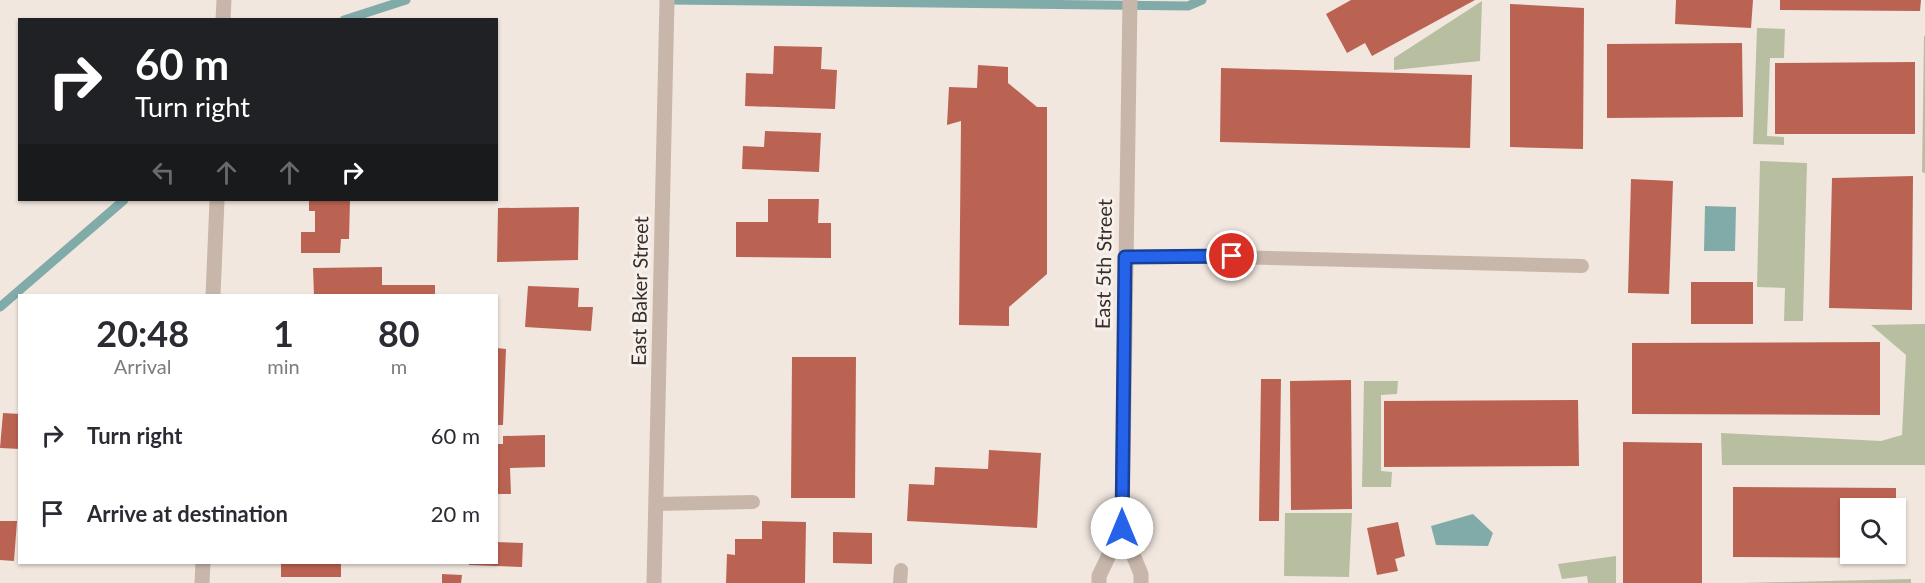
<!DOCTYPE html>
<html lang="en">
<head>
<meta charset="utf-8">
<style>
  body { margin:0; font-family:Lato,sans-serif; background:#f2f2f3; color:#2b2b33; height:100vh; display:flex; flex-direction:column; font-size:22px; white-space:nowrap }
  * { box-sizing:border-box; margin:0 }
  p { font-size:20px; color:#7c7c81 }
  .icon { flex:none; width:33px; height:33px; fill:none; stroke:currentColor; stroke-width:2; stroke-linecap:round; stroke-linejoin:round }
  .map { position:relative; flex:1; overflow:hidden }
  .panel { position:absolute; left:18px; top:294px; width:480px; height:270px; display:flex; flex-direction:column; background:#fff; border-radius:0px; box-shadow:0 2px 4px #0004 }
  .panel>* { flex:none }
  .guide { position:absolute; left:18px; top:18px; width:480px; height:183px; border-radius:0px; box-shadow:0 2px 4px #0004; background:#202124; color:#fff; overflow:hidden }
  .buttons { position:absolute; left:1840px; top:498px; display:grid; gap:12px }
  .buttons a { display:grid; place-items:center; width:66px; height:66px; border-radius:0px; background:#fff; box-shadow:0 2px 4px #0004; font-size:30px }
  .pin { position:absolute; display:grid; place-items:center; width:51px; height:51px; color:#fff; margin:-26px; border:3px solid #fff; border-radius:50%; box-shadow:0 2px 6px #0007 }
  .me { position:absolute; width:66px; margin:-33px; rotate:0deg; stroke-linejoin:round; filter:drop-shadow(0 0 4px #0008) }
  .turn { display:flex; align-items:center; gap:21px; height:126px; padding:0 18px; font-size:27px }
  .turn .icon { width:78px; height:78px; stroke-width:2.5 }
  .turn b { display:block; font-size:42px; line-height:51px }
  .lanes { display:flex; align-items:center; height:57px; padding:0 18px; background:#0003; justify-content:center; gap:30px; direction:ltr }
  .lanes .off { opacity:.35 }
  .eta { display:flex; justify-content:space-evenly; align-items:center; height:102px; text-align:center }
  .eta b { font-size:36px; font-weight:700; line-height:42px }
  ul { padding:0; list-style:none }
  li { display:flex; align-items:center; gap:18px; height:78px; padding:0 18px }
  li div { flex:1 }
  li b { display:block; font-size:22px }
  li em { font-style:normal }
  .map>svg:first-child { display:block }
</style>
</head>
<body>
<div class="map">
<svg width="1925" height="583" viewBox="0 0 1925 583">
  <rect width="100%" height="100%" fill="#f1e7df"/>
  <!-- green -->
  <path fill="#b7bfa0" d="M 1482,1 L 1480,61 L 1394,70 L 1394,58 Z
    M 1757,28 L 1785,29 L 1784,58 L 1770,58 L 1767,136 L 1784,137 L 1784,145 L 1753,144 Z
    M 1924,36 L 1925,36 L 1925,173 L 1922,172 Z
    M 1760,161 L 1807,163 L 1803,321 L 1784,321 L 1785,288 L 1757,287 Z
    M 1925,324 L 1925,465 L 1722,465 L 1721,433 L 1881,441 L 1902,435 L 1906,355 L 1871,325 Z
    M 1364,381 L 1398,381 L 1397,394 L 1381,395 L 1381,471 L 1392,472 L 1391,487 L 1362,487 Z
    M 1285,513 L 1352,513 L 1349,577 L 1284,576 Z
    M 1616,556 L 1616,583 L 1588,583 L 1587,576 L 1562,579 L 1558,564 Z
    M 1911,579 L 1911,583 L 1742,583 Z"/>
  <!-- water -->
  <path fill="#80aba9" d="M 1705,206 L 1736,207 L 1735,251 L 1704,251 Z
    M 1473,514 L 1493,533 L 1488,546 L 1436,545 L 1431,526 Z"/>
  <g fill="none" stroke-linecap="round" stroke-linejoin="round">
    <!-- stream -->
    <path stroke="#80aba9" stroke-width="9" d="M 668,0 L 1188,6 L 1202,0
      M 344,20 L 406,0
      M 0,307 L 124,200"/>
  </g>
  <!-- building -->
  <path fill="#bb6352" d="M 1351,0 L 1475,0 L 1372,56 L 1365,43 L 1347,53 L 1326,14 Z
    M 1676,0 L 1753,0 L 1751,28 L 1675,24 Z
    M 1780,0 L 1921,0 L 1920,11 L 1780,10 Z
    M 1510,4 L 1584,8 L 1583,149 L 1510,147 Z
    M 1742,43 L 1743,117 L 1607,118 L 1607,44 Z
    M 774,46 L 822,47 L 821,69 L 837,70 L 835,109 L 745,106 L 746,73 L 773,74 Z
    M 1915,62 L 1915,134 L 1775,134 L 1775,63 Z
    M 978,65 L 1008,67 L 1008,83 L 1037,107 L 1047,107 L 1047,274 L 1009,307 L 1009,326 L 959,325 L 961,121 L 947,125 L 949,87 L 977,88 Z
    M 1221,68 L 1472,75 L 1470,148 L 1220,142 Z
    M 765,131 L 821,133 L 819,172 L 742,169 L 743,146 L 764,147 Z
    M 1913,176 L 1912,310 L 1829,308 L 1832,178 Z
    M 1631,179 L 1673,181 L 1669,294 L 1628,293 Z
    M 768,199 L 819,199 L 818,223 L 831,223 L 831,258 L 736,257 L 736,222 L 768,222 Z
    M 309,200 L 350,200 L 349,239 L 341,239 L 340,253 L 301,253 L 301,232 L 315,232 L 315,211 L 309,211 Z
    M 579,207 L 578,260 L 497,262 L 498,208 Z
    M 382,267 L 382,285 L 435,285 L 435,296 L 314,296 L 313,268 Z
    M 1691,282 L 1753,282 L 1753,324 L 1691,324 Z
    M 528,286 L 579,288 L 578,307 L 593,307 L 591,331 L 525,327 Z
    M 1880,342 L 1880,415 L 1632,414 L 1632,343 Z
    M 496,348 L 506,349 L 503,425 L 496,425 Z
    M 792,357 L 856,357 L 855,498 L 791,498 Z
    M 1261,379 L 1281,379 L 1279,521 L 1259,521 Z
    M 1351,380 L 1352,509 L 1291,510 L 1290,381 Z
    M 1578,400 L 1579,466 L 1384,467 L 1384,401 Z
    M 3,413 L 20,414 L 20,449 L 0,448 Z
    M 545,435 L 545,467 L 510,468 L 511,494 L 496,494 L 496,444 L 503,444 L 503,436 Z
    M 1623,442 L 1702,443 L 1702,583 L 1623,583 Z
    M 989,450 L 1041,453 L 1037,528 L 907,521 L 909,484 L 934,485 L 935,467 L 988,469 Z
    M 1733,487 L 1896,488 L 1896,508 L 1851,508 L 1851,554 L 1895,554 L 1895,558 L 1733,557 Z
    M 0,521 L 17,521 L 14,561 L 0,560 Z
    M 762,521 L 806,522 L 805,583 L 726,583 L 727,554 L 735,555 L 735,539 L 762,539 Z
    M 1398,522 L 1405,556 L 1395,559 L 1398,571 L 1377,575 L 1367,528 Z
    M 833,532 L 872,533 L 872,564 L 833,563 Z
    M 496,542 L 523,543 L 522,567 L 469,565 L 469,562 L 496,562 Z
    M 281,562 L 341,562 L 341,577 L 281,577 Z
    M 442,574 L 462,575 L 461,583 L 442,583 Z"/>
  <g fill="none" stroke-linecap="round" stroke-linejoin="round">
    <!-- service -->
    <path stroke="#c8b6ab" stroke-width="14" d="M 1125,257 L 1232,257 L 1582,266
      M 656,504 L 753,502
      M 900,583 L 901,570"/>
    <!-- minor -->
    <path stroke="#c8b6ab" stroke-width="15" d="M 223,20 L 224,0
      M 213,296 L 217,200
      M 202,583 L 203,562
      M 654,583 L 667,0"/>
    <!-- tertiary -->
    <path stroke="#c8b6ab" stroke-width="15" d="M 1130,0 L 1122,528 L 1141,574 L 1141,583
      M 1099,583 L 1099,576 L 1122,528"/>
  </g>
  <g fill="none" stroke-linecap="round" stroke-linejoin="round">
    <!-- route casing -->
    <g stroke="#184099" stroke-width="15">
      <path id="route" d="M 1122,528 L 1125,257 L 1232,256"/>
    </g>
    <!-- route -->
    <use href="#route" stroke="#2563eb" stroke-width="10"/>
  </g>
  <g text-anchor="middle" stroke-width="6" stroke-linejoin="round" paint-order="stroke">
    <!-- street labels -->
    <g font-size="20" fill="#362d2a" stroke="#f8f1eb">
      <text transform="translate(1104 264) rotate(-89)" y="7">East 5th Street</text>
      <text transform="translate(640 291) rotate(-89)" y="7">East Baker Street</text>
    </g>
  </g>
</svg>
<div class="buttons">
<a><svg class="icon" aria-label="search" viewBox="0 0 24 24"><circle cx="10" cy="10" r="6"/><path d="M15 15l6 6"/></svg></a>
</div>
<div class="pin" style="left:1232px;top:256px;background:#d93025"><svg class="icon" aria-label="arrive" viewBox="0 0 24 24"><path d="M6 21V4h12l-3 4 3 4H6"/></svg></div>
<svg class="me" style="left:1122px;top:528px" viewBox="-20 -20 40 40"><circle r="19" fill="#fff"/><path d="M0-13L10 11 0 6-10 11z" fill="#2563eb"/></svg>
<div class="guide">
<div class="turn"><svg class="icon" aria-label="right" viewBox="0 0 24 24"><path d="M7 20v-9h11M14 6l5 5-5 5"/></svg><div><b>60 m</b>Turn right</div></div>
<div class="lanes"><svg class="icon off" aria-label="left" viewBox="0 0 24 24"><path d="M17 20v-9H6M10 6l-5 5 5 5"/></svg><svg class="icon off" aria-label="ahead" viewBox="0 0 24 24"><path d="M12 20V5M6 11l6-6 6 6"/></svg><svg class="icon off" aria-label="ahead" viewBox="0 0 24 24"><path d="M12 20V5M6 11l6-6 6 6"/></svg><svg class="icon" aria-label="right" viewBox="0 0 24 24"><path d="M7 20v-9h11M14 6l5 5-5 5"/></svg></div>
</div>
<section class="panel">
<div class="eta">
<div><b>20:48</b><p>Arrival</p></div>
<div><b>1</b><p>min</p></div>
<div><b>80</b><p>m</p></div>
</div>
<ul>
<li><svg class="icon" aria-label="right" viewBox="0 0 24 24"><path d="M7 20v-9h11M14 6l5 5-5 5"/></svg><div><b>Turn right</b></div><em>60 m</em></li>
<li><svg class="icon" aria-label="arrive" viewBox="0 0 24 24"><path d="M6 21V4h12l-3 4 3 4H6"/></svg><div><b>Arrive at destination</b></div><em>20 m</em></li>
</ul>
</section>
</div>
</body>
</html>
